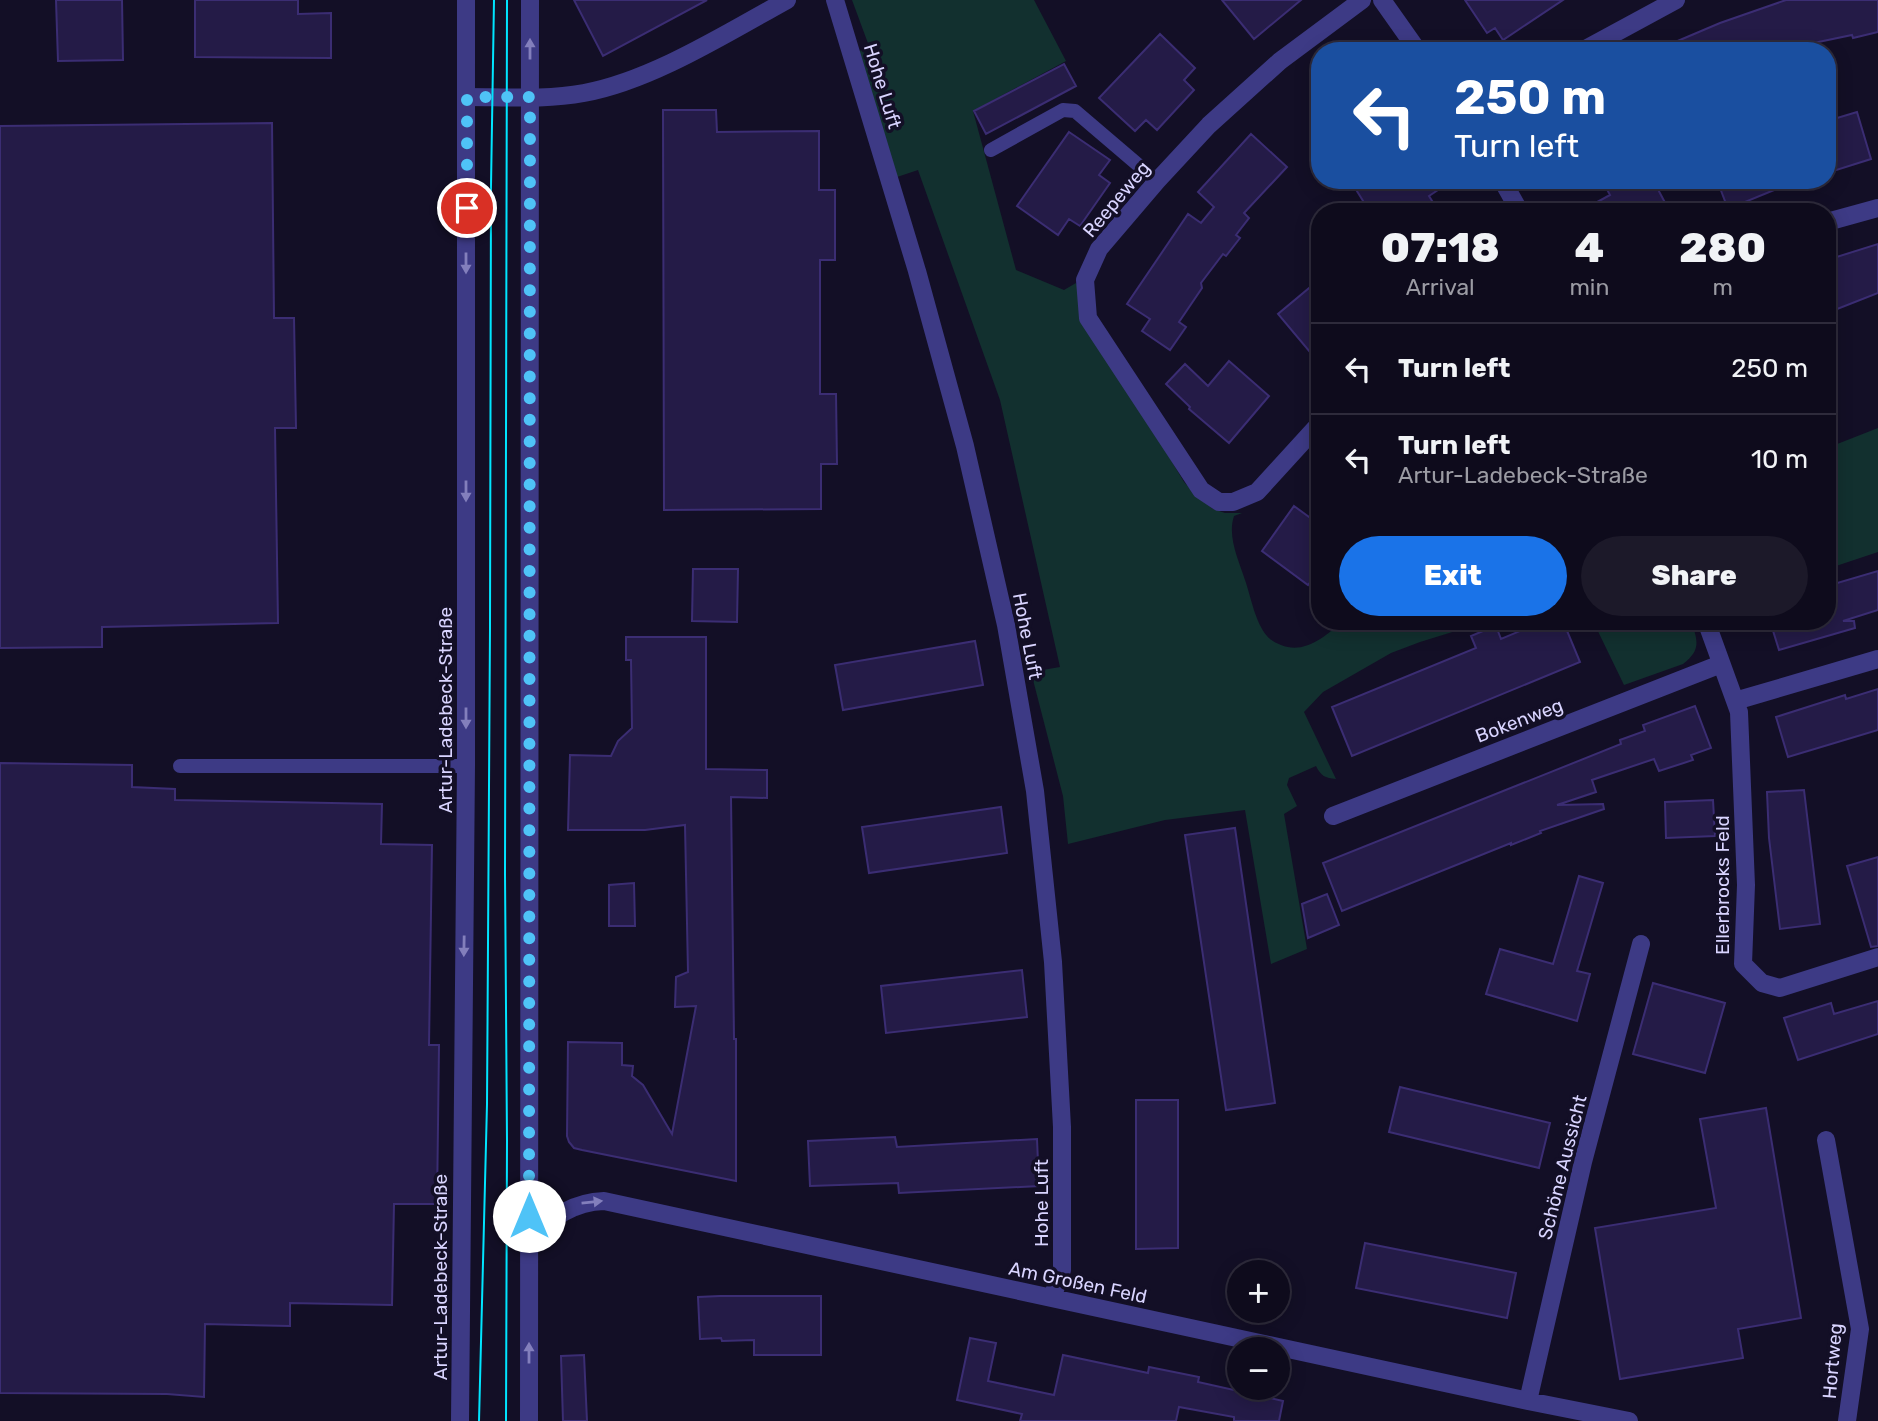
<!DOCTYPE html>
<html lang="en">
<head>
<meta charset="utf-8">
<style>
  body { margin:0; font-family:Rubik,sans-serif; background:#1c1929; color:#f1f3f6; height:100vh; display:flex; flex-direction:column; font-size:26px; white-space:nowrap }
  * { box-sizing:border-box; margin:0 }
  p { font-size:23px; color:#9b9ba3 }
  .icon { flex:none; width:38px; height:38px; fill:none; stroke:currentColor; stroke-width:2; stroke-linecap:round; stroke-linejoin:round }
  .map { position:relative; flex:1; overflow:hidden }
  .details { position:absolute; left:1311px; top:203px; width:525px; height:427px; display:flex; flex-direction:column; background:#0e0b1c; border-radius:28px; box-shadow:0 4px 18px #0003,0 0 0 2px #2e2b3b }
  .details>* { flex:none }
  .hud { position:absolute; left:1311px; top:42px; width:525px; height:147px; border-radius:28px; box-shadow:0 4px 18px #0003,0 0 0 2px #2e2b3b; background:#1a4fa0; color:#fff; overflow:hidden }
  .controls { position:absolute; left:1227px; top:1260px; display:grid; gap:14px }
  .controls a { display:grid; place-items:center; width:63px; height:63px; border-radius:50%; background:#0e0b1c; box-shadow:0 4px 18px #0003,0 0 0 2px #2e2b3b; font-size:35px }
  .pin { position:absolute; display:grid; place-items:center; width:60px; height:60px; color:#fff; margin:-30px; border:4px solid #fff; border-radius:50%; box-shadow:0 2px 7px #0007 }
  .me { position:absolute; width:77px; margin:-38px; rotate:0deg; stroke-linejoin:round; filter:drop-shadow(0 0 5px #0008) }
  .turn { display:flex; align-items:center; gap:24px; height:147px; padding:0 28px; font-size:32px }
  .turn .icon { width:91px; height:91px; stroke-width:2.5 }
  .turn b { display:block; font-size:49px; line-height:60px }
  .eta { display:flex; justify-content:space-evenly; align-items:center; height:119px; text-align:center }
  .eta b { font-size:42px; font-weight:800; line-height:49px }
  .cta { display:flex; gap:14px; margin-top:auto; padding:14px 28px }
  .cta a { flex:1; height:80px; border-radius:42px; background:#1a73e8; color:#fff; font-size:28px; font-weight:800; line-height:80px; text-align:center }
  .cta a+a { background:#1c1929; color:#f1f3f6 }
  ul { padding:0; list-style:none }
  li { display:flex; align-items:center; gap:21px; height:91px; padding:0 28px; border-top:2px solid #2e2b3b }
  li div { flex:1 }
  li b { display:block; font-size:26px }
  li em { font-style:normal }
  .map>svg:first-child { display:block }
</style>
</head>
<body>
<div class="map">
<svg width="1878" height="1421" viewBox="0 0 1878 1421">
  <rect width="100%" height="100%" fill="#130f26"/>
  <!-- green -->
  <path fill="#12302f" d="M 852,0 L 1034,0 L 1066,61 L 973,111 L 1016,270 L 1064,290 L 1076,283 L 1150,425 L 1184,482 L 1198,497 L 1213,509 L 1225,513 L 1242,513 L 1234,516 C 1227,537 1239,561 1245,580 C 1251,597 1255,622 1267,636 C 1270,640 1276,643 1281,645 C 1304,655 1326,636 1343,621 L 1488,621 L 1420,642 L 1391,653 L 1323,692 L 1304,712 L 1336,779 C 1325,778 1321,776 1316,766 L 1289,778 L 1287,785 L 1297,806 L 1284,814 L 1307,949 L 1271,964 L 1245,810 L 1165,820 L 1068,844 L 1063,796 L 1031,672 L 1060,667 L 1000,400 L 918,170 L 897,177 L 856,53 L 869,46 Z
    M 1878,428 L 1878,552 L 1827,569 L 1827,448 Z
    M 1593,621 L 1691,621 C 1698,641 1701,650 1683,664 L 1624,685 Z"/>
  <!-- building -->
  <path fill="#241b47" stroke="#3b2d73" stroke-width="2" d="M 56,0 L 122,0 L 123,60 L 58,61 Z
    M 195,0 L 298,0 L 298,14 L 331,13 L 331,58 L 195,57 Z
    M 574,0 L 707,0 L 603,56 Z
    M 1222,0 L 1301,0 L 1254,39 Z
    M 1465,0 L 1563,0 L 1503,40 L 1495,28 L 1487,33 Z
    M 1786,0 L 1878,0 L 1878,32 L 1853,38 L 1852,35 L 1804,45 L 1806,51 L 1654,51 L 1720,23 Z
    M 1160,34 L 1195,68 L 1184,80 L 1194,90 L 1157,130 L 1146,120 L 1135,131 L 1099,98 Z
    M 1064,64 L 1076,86 L 986,134 L 974,111 Z
    M 663,110 L 716,110 L 717,132 L 819,131 L 819,190 L 835,190 L 835,260 L 820,260 L 820,394 L 836,394 L 837,464 L 821,464 L 821,509 L 664,510 Z
    M 1857,112 L 1871,159 L 1827,173 L 1827,121 Z
    M 272,123 L 274,318 L 294,318 L 296,428 L 275,428 L 278,623 L 102,627 L 102,647 L 0,648 L 0,126 Z
    M 1069,132 L 1110,160 L 1099,175 L 1110,183 L 1080,226 L 1069,219 L 1058,235 L 1017,206 Z
    M 1251,134 L 1287,167 L 1244,213 L 1249,218 L 1236,235 L 1240,238 L 1226,256 L 1223,254 L 1201,283 L 1202,288 L 1179,322 L 1186,327 L 1170,350 L 1142,331 L 1150,319 L 1127,304 L 1188,214 L 1201,223 L 1214,207 L 1198,192 Z
    M 1350,180 L 1453,180 L 1429,196 L 1439,212 L 1370,212 Z
    M 1602,180 L 1653,180 L 1670,212 L 1579,212 L 1610,195 Z
    M 1717,180 L 1796,180 L 1796,181 L 1728,209 Z
    M 1878,244 L 1878,293 L 1827,313 L 1827,260 Z
    M 1320,279 L 1320,364 L 1278,314 Z
    M 1229,361 L 1269,396 L 1229,443 L 1189,409 L 1190,407 L 1166,384 L 1185,364 L 1208,386 Z
    M 1294,506 L 1320,525 L 1320,569 L 1308,585 L 1262,551 Z
    M 693,569 L 738,569 L 737,622 L 692,621 Z
    M 1878,571 L 1878,610 L 1843,621 L 1854,621 L 1855,628 L 1779,650 L 1770,621 L 1827,621 L 1827,586 Z
    M 1544,621 L 1563,621 L 1580,662 L 1352,756 L 1332,707 L 1476,648 L 1471,636 L 1483,631 L 1496,626 L 1501,639 Z
    M 626,637 L 706,637 L 706,769 L 767,770 L 767,798 L 731,797 L 734,1039 L 736,1039 L 736,1181 L 582,1150 L 574,1148 L 569,1142 L 567,1136 L 568,1042 L 622,1043 L 622,1065 L 633,1066 L 632,1076 L 643,1085 L 672,1134 L 696,1006 L 675,1007 L 676,977 L 688,972 L 685,825 L 645,830 L 568,830 L 570,755 L 611,756 L 618,741 L 632,728 L 631,660 L 626,660 Z
    M 975,641 L 983,685 L 843,710 L 835,665 Z
    M 1878,689 L 1878,730 L 1788,757 L 1776,717 L 1845,695 L 1846,699 Z
    M 1695,706 L 1711,748 L 1691,755 L 1693,760 L 1659,771 L 1654,759 L 1592,780 L 1596,792 L 1557,805 L 1603,804 L 1604,809 L 1540,831 L 1541,833 L 1511,845 L 1511,843 L 1342,911 L 1323,863 L 1621,744 L 1620,740 L 1645,731 L 1643,725 Z
    M 0,763 L 132,765 L 132,787 L 175,789 L 175,800 L 382,804 L 381,844 L 432,845 L 429,1045 L 439,1045 L 437,1204 L 394,1204 L 392,1305 L 290,1303 L 290,1326 L 205,1324 L 204,1397 L 167,1394 L 0,1393 Z
    M 1804,790 L 1820,924 L 1780,929 L 1769,838 L 1767,792 Z
    M 1713,800 L 1715,836 L 1666,838 L 1665,802 Z
    M 1001,807 L 1007,853 L 869,873 L 862,827 Z
    M 1235,828 L 1275,1103 L 1226,1110 L 1185,835 Z
    M 1878,857 L 1878,946 L 1871,947 L 1847,866 Z
    M 1579,876 L 1603,883 L 1577,971 L 1590,974 L 1577,1021 L 1486,994 L 1500,949 L 1553,964 Z
    M 634,883 L 635,926 L 609,926 L 609,885 Z
    M 1327,894 L 1339,925 L 1308,938 L 1302,904 Z
    M 1022,970 L 1027,1017 L 886,1033 L 881,986 Z
    M 1653,983 L 1725,1003 L 1705,1073 L 1633,1054 Z
    M 1878,1001 L 1878,1034 L 1798,1060 L 1784,1018 L 1831,1003 L 1834,1014 Z
    M 1400,1087 L 1550,1123 L 1539,1168 L 1389,1132 Z
    M 1136,1100 L 1178,1100 L 1178,1248 L 1136,1249 Z
    M 1766,1108 L 1801,1318 L 1738,1329 L 1743,1358 L 1620,1379 L 1595,1228 L 1716,1208 L 1700,1119 Z
    M 895,1137 L 897,1147 L 1037,1139 L 1039,1186 L 899,1193 L 898,1183 L 810,1186 L 808,1141 Z
    M 1365,1243 L 1516,1273 L 1507,1318 L 1356,1288 Z
    M 720,1296 L 821,1296 L 821,1355 L 754,1355 L 754,1340 L 722,1341 L 721,1338 L 700,1339 L 698,1297 Z
    M 970,1338 L 996,1343 L 988,1381 L 1054,1395 L 1063,1355 L 1148,1373 L 1149,1367 L 1199,1377 L 1198,1382 L 1283,1401 L 1279,1421 L 1234,1421 L 1234,1417 L 1179,1407 L 1176,1421 L 1020,1421 L 1022,1414 L 957,1400 Z
    M 584,1355 L 587,1421 L 563,1421 L 561,1356 Z"/>
  <g fill="none" stroke-linecap="round" stroke-linejoin="round">
    <!-- service -->
    <path stroke="#3d3a85" stroke-width="14" d="M 991,150 L 1063,110 L 1075,111 L 1157,181
      M 180,766 L 466,766"/>
    <!-- minor -->
    <path stroke="#3d3a85" stroke-width="18" d="M 835,0 L 917,271 L 965,446 L 1006,625 L 1035,791 L 1053,962 L 1062,1127 L 1062,1270 L 1052,1298
      M 1382,0 L 1418,51
      M 1582,51 L 1676,0
      M 467,97 C 505,97 546,100 584,93 C 651,81 727,33 787,0
      M 1502,180 L 1520,212
      M 1827,222 L 1878,208
      M 1320,423 L 1257,492 L 1233,502 L 1219,502 L 1201,490 L 1088,318 L 1085,280 L 1099,249 L 1157,181 L 1209,125 L 1280,61 L 1362,0
      M 1706,621 L 1739,712 L 1746,885 L 1743,964 L 1762,983 L 1780,988 L 1878,957
      M 1735,701 L 1878,659
      M 1333,816 L 1721,664
      M 1826,1140 L 1860,1329 L 1847,1421
      M 529,1242 C 549,1218 573,1202 604,1201 L 1528,1401 L 1629,1421
      M 1528,1401 L 1583,1162 L 1641,944"/>
    <!-- tertiary -->
    <path stroke="#3d3a85" stroke-width="18" d="M 460,1421 L 466,766 L 466,0
      M 529,1421 L 530,0"/>
    <!-- tram -->
    <path stroke="#00e5ff" stroke-width="2" d="M 479,1421 L 487,1104 L 490,628 L 491,186 L 494,0
      M 506,1421 L 507,1140 L 505,874 L 507,0"/>
  </g>
  <!-- one-way arrows -->
  <defs><path id="oneway-solid" d="M-6-.8H1V-3.2L6.5 0L1 3.2V.8H-6Z" transform="scale(1.75)"/></defs>
  <g fill="#837fbc">
    <use href="#oneway-solid" transform="translate(530 49) rotate(-90)"/>
    <use href="#oneway-solid" transform="translate(466 263) rotate(90)"/>
    <use href="#oneway-solid" transform="translate(466 491) rotate(90)"/>
    <use href="#oneway-solid" transform="translate(466 718) rotate(90)"/>
    <use href="#oneway-solid" transform="translate(464 946) rotate(91)"/>
    <use href="#oneway-solid" transform="translate(592 1202) rotate(-6)"/>
    <use href="#oneway-solid" transform="translate(529 1353) rotate(-90)"/>
  </g>
  <g fill="none" stroke-linecap="round" stroke-linejoin="round">
    <!-- route -->
    <path stroke="#4fc3f7" stroke-width="12" stroke-dasharray="0 21.6" d="M 467,208 L 467,97 L 530,97 L 529,1216"/>
  </g>
  <g text-anchor="middle" stroke-width="7" stroke-linejoin="round" paint-order="stroke">
    <!-- street labels -->
    <g font-size="19" fill="#d9d4ff" stroke="#130f26">
      <text transform="translate(883 86) rotate(73)" y="7">Hohe Luft</text>
      <text transform="translate(1116 199) rotate(-50)" y="7">Reepeweg</text>
      <text transform="translate(1028 636) rotate(79)" y="7">Hohe Luft</text>
      <text transform="translate(445 710) rotate(-90)" y="7">Artur-Ladebeck-Straße</text>
      <text transform="translate(1519 720) rotate(-21)" y="7">Bokenweg</text>
      <text transform="translate(1722 885) rotate(-90)" y="7">Ellerbrocks Feld</text>
      <text transform="translate(1562 1167) rotate(-76)" y="7">Schöne Aussicht</text>
      <text transform="translate(1041 1203) rotate(-90)" y="7">Hohe Luft</text>
      <text transform="translate(440 1277) rotate(-90)" y="7">Artur-Ladebeck-Straße</text>
      <text transform="translate(1078 1282) rotate(12)" y="7">Am Großen Feld</text>
      <text transform="translate(1832 1361) rotate(-85)" y="7">Hortweg</text>
    </g>
  </g>
</svg>
<div class="controls">
<a>+</a>
<a>−</a>
</div>
<div class="pin" style="left:467px;top:208px;background:#d93025"><svg class="icon" aria-label="arrive" viewBox="0 0 24 24"><path d="M6 21V4h12l-3 4 3 4H6"/></svg></div>
<svg class="me" style="left:529px;top:1216px" viewBox="-20 -20 40 40"><circle r="19" fill="#fff"/><path d="M0-13L10 11 0 6-10 11z" fill="#4fc3f7"/></svg>
<div class="hud">
<div class="turn"><svg class="icon" aria-label="left" viewBox="0 0 24 24"><path d="M17 20v-9H6M10 6l-5 5 5 5"/></svg><div><b>250 m</b>Turn left</div></div>
</div>
<section class="details">
<div class="eta">
<div><b>07:18</b><p>Arrival</p></div>
<div><b>4</b><p>min</p></div>
<div><b>280</b><p>m</p></div>
</div>
<ul>
<li><svg class="icon" aria-label="left" viewBox="0 0 24 24"><path d="M17 20v-9H6M10 6l-5 5 5 5"/></svg><div><b>Turn left</b></div><em>250 m</em></li>
<li><svg class="icon" aria-label="left" viewBox="0 0 24 24"><path d="M17 20v-9H6M10 6l-5 5 5 5"/></svg><div><b>Turn left</b><p>Artur-Ladebeck-Straße</p></div><em>10 m</em></li>
</ul>
<div class="cta"><a>Exit</a><a>Share</a></div>
</section>
</div>
</body>
</html>
